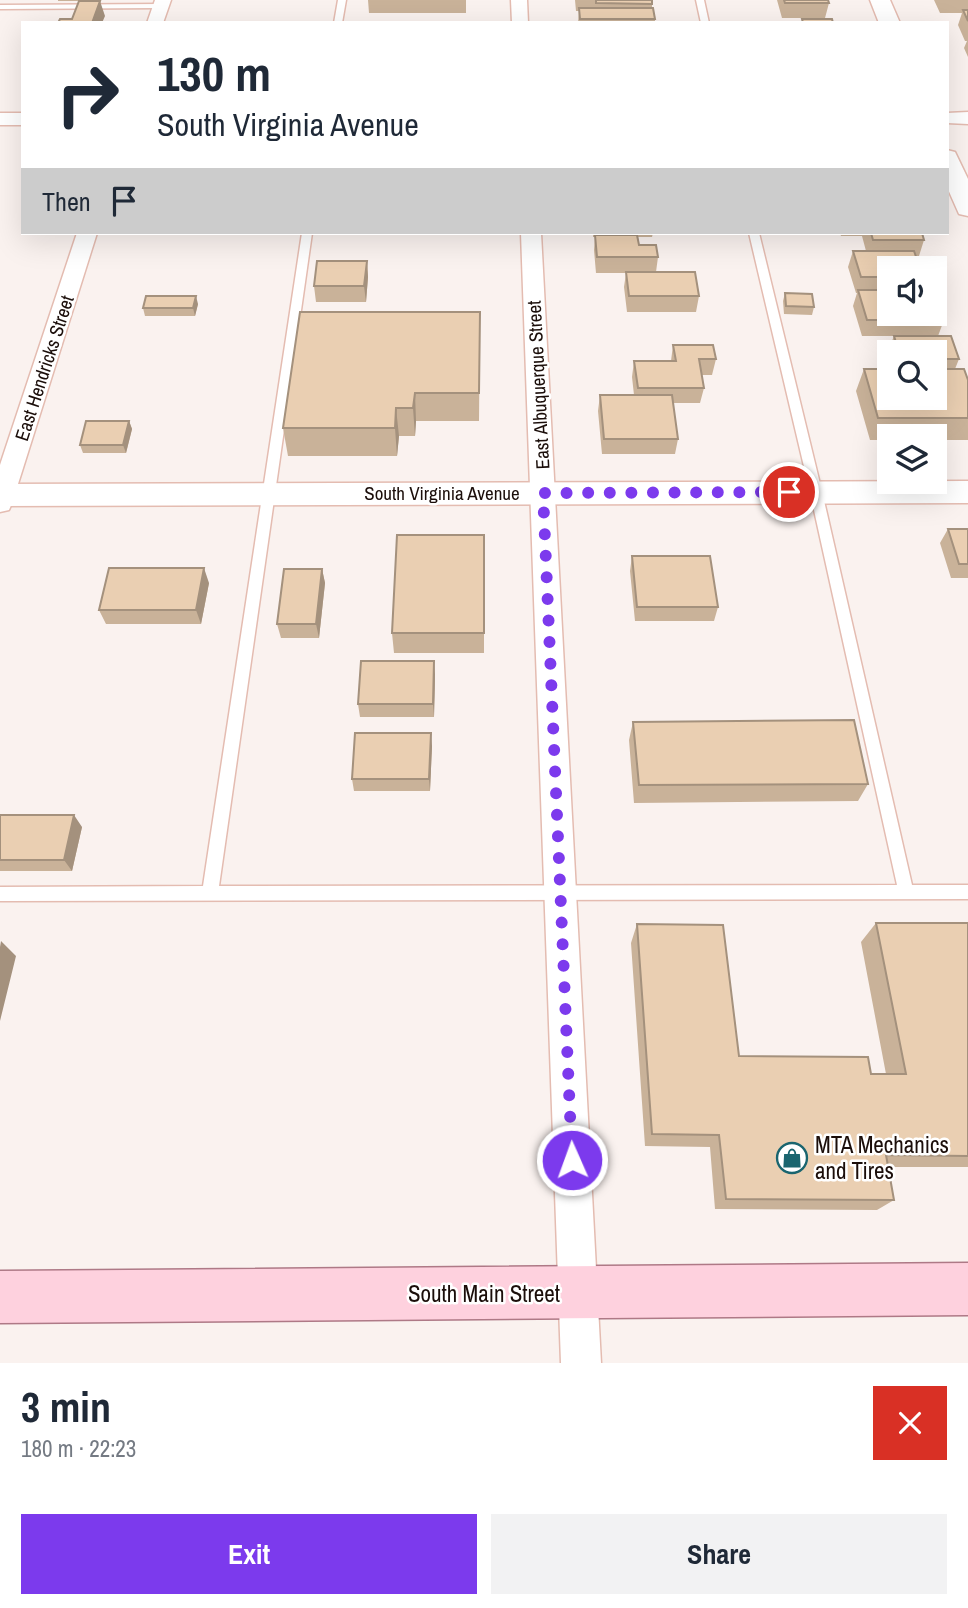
<!DOCTYPE html>
<html lang="en">
<head>
<meta charset="utf-8">
<style>
  body { margin:0; font-family:"Archivo Narrow",sans-serif; background:#f2f2f3; color:#1f2937; height:100vh; display:flex; flex-direction:column; font-size:26px; white-space:nowrap }
  * { box-sizing:border-box; margin:0 }
  p { font-size:23px; color:#747a83 }
  .icon { flex:none; width:38px; height:38px; fill:none; stroke:currentColor; stroke-width:2; stroke-linecap:round; stroke-linejoin:round }
  .map { position:relative; height:1363px; overflow:hidden }
  .drawer { display:flex; flex-direction:column; background:#fff; flex:1 }
  .drawer>* { flex:none }
  .guide { position:absolute; left:21px; top:21px; width:928px; height:214px; border-radius:0px; box-shadow:0 7px 28px #0002; background:#fff; color:#1f2937; overflow:hidden }
  .fabs { position:absolute; left:877px; top:256px; display:grid; gap:14px }
  .fabs a { display:grid; place-items:center; width:70px; height:70px; border-radius:0px; background:#fff; box-shadow:0 7px 28px #0002; font-size:35px }
  .pin { position:absolute; display:grid; place-items:center; width:60px; height:60px; color:#fff; margin:-30px; border:4px solid #fff; border-radius:50%; box-shadow:0 2px 7px #0007 }
  .me { position:absolute; width:77px; margin:-38px; rotate:358deg; stroke-linejoin:round; filter:drop-shadow(0 0 5px #0008) }
  .turn { display:flex; align-items:center; gap:24px; height:147px; padding:0 21px; font-size:32px }
  .turn .icon { width:91px; height:91px; stroke-width:2.5 }
  .turn b { display:block; font-size:49px; line-height:60px }
  .then { display:flex; align-items:center; height:66px; padding:0 21px; background:#0003; gap:14px; font-size:26px }
  .round { display:grid; place-items:center; flex:none; width:74px; height:74px; border-radius:0px; background:#f2f2f3 }
  .headline { display:flex; align-items:center; justify-content:space-between; height:119px; padding:0 21px }
  h1 { font-size:42px; font-weight:700; line-height:52px }
  .primary-button { display:flex; gap:14px; margin-top:auto; padding:14px 21px }
  .primary-button a { flex:1; height:80px; border-radius:0px; background:#7c3aed; color:#fff; font-size:28px; font-weight:700; line-height:80px; text-align:center }
  .primary-button a+a { background:#f2f2f3; color:#1f2937 }
  .map>svg:first-child { display:block }
</style>
</head>
<body>
<div class="map">
<svg width="968" height="1363" viewBox="0 0 968 1363">
  <rect width="100%" height="100%" fill="#faf2ef"/>
  <g fill="none" stroke-linecap="round" stroke-linejoin="round">
    <!-- service casing -->
    <g stroke="#e4bcb1" stroke-width="3">
      <path id="service" d="M 338,0 L 346,0 L 342,23 L 334,23 Z
        M 696,0 L 704,0 L 709,23 L 701,23 Z
        M 164,4 L 165,6 L 161,8 L 0,9 L 0,5 Z
        M 302,233 L 312,233 L 219,886 L 897,885 L 810,492 L 749,233 L 759,233 L 822,492 L 912,885 L 968,885 L 968,899 L 0,901 L 0,887 L 203,886 Z"/>
    </g>
    <!-- minor casing -->
    <g stroke="#e4bcb1" stroke-width="3">
      <path id="minor" d="M 155,0 L 171,0 L 163,23 L 147,23 Z
        M 511,0 L 527,0 L 528,23 L 512,23 Z
        M 968,112 L 968,124 L 947,123 L 947,113 Z
        M 0,113 L 23,113 L 23,125 L 0,125 Z
        M 77,233 L 97,233 L 12,503 L 9,510 L 0,512 L 0,465 Z
        M 521,233 L 541,233 L 601,1363 L 561,1363 Z"/>
    </g>
    <!-- tertiary casing -->
    <g stroke="#e4bcb1" stroke-width="3">
      <path id="tertiary" d="M 870,0 L 890,0 L 900,23 L 879,23 Z
        M 947,150 L 955,152 L 968,179 L 968,216 L 959,214 L 947,187 Z
        M 968,481 L 968,503 L 0,506 L 0,484 Z"/>
    </g>
    <!-- primary casing -->
    <g stroke="#ae7986" stroke-width="3">
      <path id="primary" d="M 968,1263 L 968,1315 L 0,1323 L 0,1271 Z"/>
    </g>
    <!-- service -->
    <use href="#service" fill="#fff" fill-rule="evenodd"/>
    <!-- minor -->
    <use href="#minor" fill="#fff" fill-rule="evenodd"/>
    <!-- tertiary -->
    <use href="#tertiary" fill="#fff" fill-rule="evenodd"/>
    <!-- primary -->
    <use href="#primary" fill="#fed1de" fill-rule="evenodd"/>
  </g>
  <!-- wall -->
  <path fill="#c9b299" d="M 58,0 L 94,0 L 94,1 L 58,1 Z
    M 368,0 L 466,0 L 466,13 L 369,13 Z
    M 575,0 L 652,0 L 652,8 L 655,19 L 655,23 L 578,23 L 579,11 L 576,11 Z
    M 777,0 L 828,0 L 829,3 L 825,18 L 782,18 Z
    M 934,0 L 968,0 L 968,57 L 964,48 L 967,41 L 965,41 L 958,25 L 962,13 L 940,13 Z
    M 593,233 L 653,233 L 652,237 L 638,237 L 639,245 L 658,257 L 656,272 L 699,296 L 696,312 L 627,312 L 624,287 L 626,273 L 596,273 L 594,250 L 595,237 L 593,237 Z
    M 840,233 L 922,233 L 924,240 L 919,256 L 915,256 L 889,268 L 889,313 L 944,320 L 938,336 L 959,359 L 955,369 L 968,380 L 968,440 L 934,440 L 934,436 L 889,436 L 889,440 L 870,440 L 856,391 L 864,369 L 934,397 L 934,352 L 889,352 L 889,353 L 888,351 L 894,336 L 862,336 L 853,306 L 857,293 L 856,293 L 848,267 L 853,251 L 866,251 L 862,236 L 841,236 Z
    M 367,261 L 368,277 L 366,302 L 316,302 L 314,286 Z
    M 785,293 L 814,307 L 812,315 L 784,314 L 783,301 Z
    M 198,304 L 195,316 L 145,316 L 143,308 Z
    M 480,312 L 479,421 L 416,421 L 415,436 L 399,436 L 397,456 L 288,456 L 283,428 Z
    M 673,345 L 716,359 L 712,375 L 701,375 L 704,388 L 700,403 L 673,403 L 678,439 L 675,454 L 602,454 L 598,411 L 600,395 L 634,395 L 632,377 L 634,361 L 671,361 Z
    M 129,421 L 132,429 L 126,453 L 83,453 L 80,445 Z
    M 948,529 L 968,529 L 968,578 L 951,578 L 940,543 Z
    M 484,535 L 484,653 L 394,653 L 392,633 Z
    M 632,556 L 718,607 L 714,621 L 635,621 L 630,571 Z
    M 322,569 L 325,583 L 319,638 L 281,638 L 277,624 Z
    M 209,583 L 201,624 L 106,624 L 99,610 Z
    M 435,674 L 434,717 L 360,717 L 358,704 Z
    M 633,722 L 868,784 L 858,801 L 634,803 L 629,740 Z
    M 432,746 L 430,791 L 354,791 L 352,779 Z
    M 0,815 L 82,827 L 72,871 L 0,871 Z
    M 876,923 L 968,923 L 968,1167 L 888,1167 L 894,1200 L 877,1210 L 715,1209 L 710,1147 L 645,1146 L 631,943 L 637,924 L 739,1056 L 871,1074 L 886,1074 L 861,942 Z"/>
  <!-- shaded-wall -->
  <path fill="#a4917d" d="M 100,1 L 105,16 L 102,23 L 92,23 Z
    M 367,261 L 368,277 L 366,302 L 364,286 Z
    M 196,296 L 198,304 L 195,316 L 193,308 Z
    M 415,393 L 416,421 L 415,436 L 413,408 Z
    M 396,408 L 399,436 L 397,456 L 395,428 Z
    M 129,421 L 132,429 L 126,453 L 123,445 Z
    M 204,568 L 209,583 L 201,624 L 196,610 Z
    M 322,569 L 325,583 L 319,638 L 316,624 Z
    M 434,661 L 435,674 L 434,717 L 433,704 Z
    M 431,733 L 432,746 L 430,791 L 429,779 Z
    M 74,815 L 82,827 L 72,871 L 64,860 Z
    M 1,941 L 16,956 L 0,1021 L 0,947 Z"/>
  <!-- building -->
  <path fill="#eacfb2" stroke="#a4917d" stroke-width="2" d="M 596,0 L 652,0 L 652,4 L 596,3 Z
    M 784,0 L 828,0 L 829,3 L 785,3 Z
    M 79,1 L 100,1 L 92,23 L 58,23 L 60,19 L 72,19 Z
    M 579,8 L 653,8 L 655,19 L 580,19 Z
    M 963,10 L 968,10 L 968,21 Z
    M 802,19 L 832,19 L 833,23 L 803,23 Z
    M 871,233 L 922,233 L 924,240 L 873,240 Z
    M 595,235 L 637,235 L 639,245 L 656,245 L 658,257 L 597,257 Z
    M 853,251 L 914,251 L 920,268 L 889,268 L 889,277 L 861,277 Z
    M 317,261 L 367,261 L 364,286 L 314,286 Z
    M 626,272 L 695,272 L 699,296 L 629,296 Z
    M 858,290 L 889,290 L 889,313 L 934,313 L 934,293 L 944,320 L 867,320 Z
    M 785,293 L 812,294 L 814,307 L 786,306 Z
    M 146,296 L 196,296 L 193,308 L 143,308 Z
    M 300,312 L 480,312 L 479,393 L 415,393 L 413,408 L 396,408 L 395,428 L 283,428 Z
    M 894,336 L 951,336 L 959,359 L 934,359 L 934,352 L 899,352 Z
    M 673,345 L 713,345 L 716,359 L 699,359 L 704,388 L 638,388 L 634,361 L 676,361 Z
    M 864,369 L 889,369 L 889,397 L 934,397 L 934,369 L 964,369 L 968,380 L 968,418 L 878,418 Z
    M 600,395 L 672,395 L 678,439 L 604,439 Z
    M 86,421 L 129,421 L 123,445 L 80,445 Z
    M 948,529 L 968,529 L 968,564 L 959,564 Z
    M 397,535 L 484,535 L 484,633 L 392,633 Z
    M 632,556 L 710,556 L 718,607 L 637,607 Z
    M 109,568 L 204,568 L 196,610 L 99,610 Z
    M 284,569 L 322,569 L 316,624 L 277,624 Z
    M 361,661 L 434,661 L 433,704 L 358,704 Z
    M 854,720 L 868,784 L 639,785 L 633,722 Z
    M 355,733 L 431,733 L 429,779 L 352,779 Z
    M 0,815 L 74,815 L 64,860 L 0,860 Z
    M 876,923 L 968,923 L 968,1156 L 886,1155 L 894,1200 L 726,1199 L 719,1135 L 652,1134 L 637,924 L 723,925 L 739,1056 L 868,1057 L 871,1074 L 906,1074 Z"/>
  <g fill="none" stroke-linecap="round" stroke-linejoin="round">
    <!-- route -->
    <path stroke="#7c3aed" stroke-width="12" stroke-dasharray="0 21.6" d="M 572,1160 L 543,493 L 789,492"/>
  </g>
  <!-- icons -->
  <defs>
    <g id="shop-ring" transform="scale(1.575)"><circle r="9.5" fill="#fff" stroke="#1a656f" stroke-width="1.5"/><path d="M-5-2.5h2.3a2.7 3.5 0 0 1 5.4 0H5L5.5 6h-11ZM-1.5-2.5h3a1.5 2.3 0 0 0-3 0Z" fill="#1a656f"/></g>
  </defs>
  <g fill-rule="evenodd">
    <use href="#shop-ring" x="792" y="1158"/>
  </g>
  <g text-anchor="middle" stroke-width="5" stroke-linejoin="round" paint-order="stroke">
    <!-- street labels -->
    <g font-size="19" fill="#1b0e0a" stroke="#fff">
      <text transform="translate(44 368) rotate(-72)" y="7">East Hendricks Street</text>
      <text transform="translate(538 385) rotate(-93)" y="7">East Albuquerque Street</text>
      <text x="442" y="500">South Virginia Avenue</text>
    </g>
    <!-- near-poi labels -->
    <g font-size="23" fill="#1b0e0a" stroke="#fff" text-anchor="start">
      <text x="815" y="1153">MTA Mechanics<tspan x="815" dy="26">and Tires</tspan></text>
    </g>
    <!-- near-street labels -->
    <g font-size="23" fill="#1b0e0a" stroke="#fff">
      <text x="484" y="1302">South Main Street</text>
    </g>
  </g>
</svg>
<div class="fabs">
<a><svg class="icon" aria-label="sound" viewBox="0 0 24 24"><path d="M4 9h4l5-4v14l-5-4H4zM17 9q2 3 0 6"/></svg></a>
<a><svg class="icon" aria-label="search" viewBox="0 0 24 24"><circle cx="10" cy="10" r="6"/><path d="M15 15l6 6"/></svg></a>
<a><svg class="icon" aria-label="layers" viewBox="0 0 24 24"><path d="M12 4l9 5-9 5-9-5zM3 14l9 5 9-5"/></svg></a>
</div>
<div class="pin" style="left:789px;top:492px;background:#d93025"><svg class="icon" aria-label="arrive" viewBox="0 0 24 24"><path d="M6 21V4h12l-3 4 3 4H6"/></svg></div>
<svg class="me" style="left:572px;top:1160px" viewBox="-20 -20 40 40"><circle r="17" fill="#7c3aed" stroke="#fff" stroke-width="3"/><path d="M0-11L8 9 0 5-8 9z" fill="#fff"/></svg>
<div class="guide">
<div class="turn"><svg class="icon" aria-label="right" viewBox="0 0 24 24"><path d="M7 20v-9h11M14 6l5 5-5 5"/></svg><div><b>130 m</b>South Virginia Avenue</div></div>
<div class="then">Then<svg class="icon" aria-label="arrive" viewBox="0 0 24 24"><path d="M6 21V4h12l-3 4 3 4H6"/></svg></div>
</div>
</div>
<section class="drawer">
<div class="headline"><div><h1>3 min</h1><p>180 m · 22:23</p></div><a class="round" style="background:#d93025;color:#fff"><svg class="icon" aria-label="close" viewBox="0 0 24 24"><path d="M6 6l12 12M18 6L6 18"/></svg></a></div>
<div class="primary-button"><a>Exit</a><a>Share</a></div>
</section>
</body>
</html>
